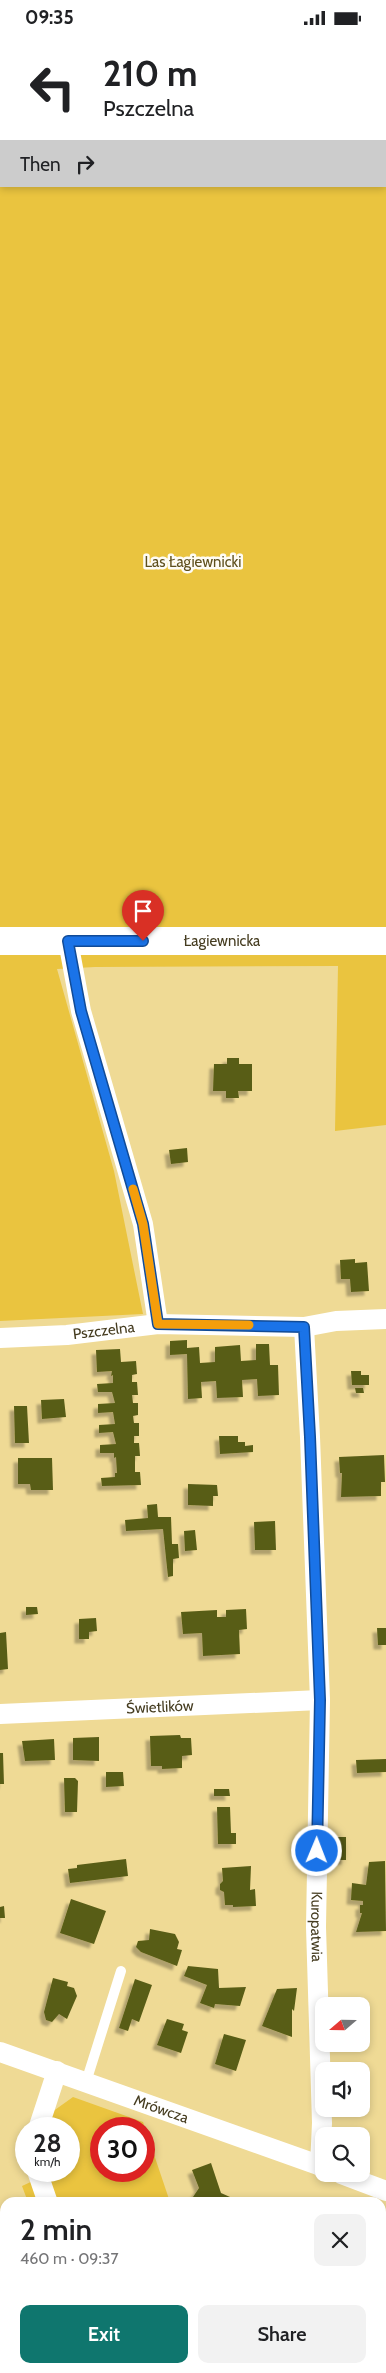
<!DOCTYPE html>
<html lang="en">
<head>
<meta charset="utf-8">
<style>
  body { margin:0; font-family:Cabin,sans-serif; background:#f2f2f2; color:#202124; height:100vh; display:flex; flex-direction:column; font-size:19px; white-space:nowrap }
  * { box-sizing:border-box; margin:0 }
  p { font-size:16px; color:#757577 }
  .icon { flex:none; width:28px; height:28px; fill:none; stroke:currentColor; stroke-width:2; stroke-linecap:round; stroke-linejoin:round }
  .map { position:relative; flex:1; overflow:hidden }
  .drawer { position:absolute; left:0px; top:2162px; width:386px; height:176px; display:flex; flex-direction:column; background:#fff; border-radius:15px 15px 0 0; box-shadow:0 2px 8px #0003 }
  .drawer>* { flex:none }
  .guide { position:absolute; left:0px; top:0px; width:386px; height:152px; box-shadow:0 2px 8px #0003; background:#fff; color:#202124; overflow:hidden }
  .needle { width:32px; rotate:250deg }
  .tools { position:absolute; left:315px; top:1962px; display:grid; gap:10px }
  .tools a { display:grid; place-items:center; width:55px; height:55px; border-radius:10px; background:#fff; box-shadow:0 2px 8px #0003; font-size:25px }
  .speed { position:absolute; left:15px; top:2082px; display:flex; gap:10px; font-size:25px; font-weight:700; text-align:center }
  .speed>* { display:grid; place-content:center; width:65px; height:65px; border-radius:50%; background:#fff; box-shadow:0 2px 8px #0003; line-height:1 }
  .speed small { font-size:12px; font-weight:400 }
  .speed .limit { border:8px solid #d22; background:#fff; color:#111 }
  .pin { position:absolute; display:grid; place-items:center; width:42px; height:42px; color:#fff; margin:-51px -21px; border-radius:50% 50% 50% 0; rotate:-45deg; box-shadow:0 0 5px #0007 }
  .pin .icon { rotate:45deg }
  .me { position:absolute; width:55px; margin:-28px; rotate:1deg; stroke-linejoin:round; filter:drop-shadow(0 0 4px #0008) }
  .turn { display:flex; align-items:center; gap:18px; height:105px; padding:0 20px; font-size:22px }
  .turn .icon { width:65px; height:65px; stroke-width:2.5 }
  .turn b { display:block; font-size:35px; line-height:42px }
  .then { display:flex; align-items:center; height:48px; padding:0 20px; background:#0003; gap:10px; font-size:19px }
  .round { display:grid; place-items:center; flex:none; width:52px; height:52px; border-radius:10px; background:#f2f2f2 }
  .overview { display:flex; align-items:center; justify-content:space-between; height:85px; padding:0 20px }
  h1 { font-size:30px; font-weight:600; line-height:38px }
  .action { display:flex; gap:10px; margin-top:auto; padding:10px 20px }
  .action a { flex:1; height:58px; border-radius:10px; background:#0f766e; color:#fff; font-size:20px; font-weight:600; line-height:58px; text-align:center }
  .action a+a { background:#f2f2f2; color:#202124 }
  .status { display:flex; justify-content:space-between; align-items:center; height:35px; padding:0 25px; background:#fff; direction:ltr }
  .status svg { height:14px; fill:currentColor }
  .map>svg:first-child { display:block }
</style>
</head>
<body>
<div class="status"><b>09:35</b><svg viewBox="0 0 49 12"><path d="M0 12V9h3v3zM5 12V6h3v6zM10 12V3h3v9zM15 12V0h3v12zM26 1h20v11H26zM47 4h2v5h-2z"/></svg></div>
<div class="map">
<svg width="386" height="2338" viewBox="0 0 386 2338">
  <defs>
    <filter id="shadow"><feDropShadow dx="-4.5" dy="4.5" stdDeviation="1" flood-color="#0004"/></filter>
  </defs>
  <rect width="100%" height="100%" fill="#efda95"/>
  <!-- green -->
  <path fill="#eac43f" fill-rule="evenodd" d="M 0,0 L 386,0 L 386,1090 L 335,1096 L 338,931 L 95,932 L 57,934 L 114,1136 L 143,1279 L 0,1286 ZM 1,1 L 385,1 L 385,151 L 1,151 Z
    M 73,2062 L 143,2087 L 170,2167 L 56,2167 L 45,2136 L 69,2136 L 69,2094 L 47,2094 L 52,2077 ZM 101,2094 L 144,2094 L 144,2136 L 101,2136 Z
    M 35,2145 L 43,2167 L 28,2167 L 22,2151 Z
    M 5,2269 L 5,2334 L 105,2334 L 106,2338 L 0,2338 L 0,2271 Z"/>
  <!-- building -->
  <path fill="#595d17" filter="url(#shadow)" d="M 227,1023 L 239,1023 L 239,1029 L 252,1029 L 252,1056 L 238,1056 L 239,1063 L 226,1063 L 226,1056 L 213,1056 L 214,1029 L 227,1029 Z
    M 187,1113 L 188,1127 L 171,1129 L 169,1115 Z
    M 355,1224 L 355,1228 L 367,1227 L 369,1256 L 351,1257 L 350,1244 L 341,1244 L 340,1225 Z
    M 187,1305 L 187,1313 L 199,1312 L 200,1328 L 215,1327 L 215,1312 L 240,1310 L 241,1326 L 256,1325 L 256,1309 L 269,1309 L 270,1330 L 278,1330 L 279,1360 L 258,1361 L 257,1344 L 242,1345 L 243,1362 L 217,1363 L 216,1346 L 201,1347 L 202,1363 L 188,1364 L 187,1319 L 170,1320 L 170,1306 Z
    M 120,1314 L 121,1327 L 136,1326 L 137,1339 L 132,1340 L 132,1347 L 137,1347 L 138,1360 L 132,1360 L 133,1368 L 138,1368 L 138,1380 L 133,1381 L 134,1388 L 139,1388 L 139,1401 L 134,1401 L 134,1408 L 139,1408 L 140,1421 L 135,1421 L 135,1437 L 140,1437 L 141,1450 L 102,1451 L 101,1443 L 115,1442 L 115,1438 L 117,1438 L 116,1422 L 114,1423 L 114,1418 L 100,1418 L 100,1410 L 116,1409 L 113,1397 L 99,1398 L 99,1390 L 115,1389 L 113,1377 L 98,1378 L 98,1369 L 115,1368 L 112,1357 L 98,1357 L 97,1349 L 113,1348 L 113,1340 L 111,1341 L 112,1336 L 97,1337 L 96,1315 Z
    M 351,1336 L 361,1336 L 361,1340 L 369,1340 L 369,1350 L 352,1350 Z
    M 355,1353 L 363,1353 L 364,1358 L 356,1358 Z
    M 64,1364 L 66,1382 L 42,1384 L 41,1365 Z
    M 14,1371 L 27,1371 L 29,1408 L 15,1408 Z
    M 219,1401 L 238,1401 L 238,1407 L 245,1407 L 245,1411 L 253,1410 L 253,1417 L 220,1419 Z
    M 384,1420 L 385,1447 L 381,1447 L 381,1461 L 341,1462 L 342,1438 L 340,1438 L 339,1422 Z
    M 18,1423 L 52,1423 L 53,1455 L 31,1455 L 30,1449 L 18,1449 Z
    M 188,1449 L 217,1450 L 218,1461 L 213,1461 L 213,1471 L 188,1470 Z
    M 157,1469 L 158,1482 L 171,1482 L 172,1509 L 178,1509 L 179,1523 L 173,1524 L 173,1541 L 168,1542 L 163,1494 L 126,1496 L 125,1485 L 148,1483 L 147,1470 Z
    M 275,1486 L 276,1515 L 255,1515 L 254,1487 Z
    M 195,1495 L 197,1515 L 185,1516 L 184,1496 Z
    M 26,1572 L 37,1572 L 38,1579 L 26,1580 Z
    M 246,1574 L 247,1594 L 239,1595 L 240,1619 L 203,1621 L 202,1598 L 183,1599 L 181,1577 L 217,1575 L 217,1582 L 226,1582 L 226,1575 Z
    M 96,1583 L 97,1596 L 89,1597 L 89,1604 L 79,1604 L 79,1584 Z
    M 377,1593 L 386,1593 L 386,1610 L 378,1610 Z
    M 6,1597 L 8,1634 L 0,1635 L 0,1598 Z
    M 180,1700 L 181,1703 L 191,1703 L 192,1720 L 182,1721 L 182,1733 L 162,1734 L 162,1731 L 151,1731 L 150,1701 Z
    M 99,1702 L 99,1726 L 73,1725 L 73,1703 Z
    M 54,1704 L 55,1725 L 25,1726 L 22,1706 Z
    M 0,1718 L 3,1718 L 4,1749 L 0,1749 Z
    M 386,1724 L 386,1737 L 357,1738 L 356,1725 Z
    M 106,1737 L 123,1737 L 124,1751 L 106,1752 Z
    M 64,1743 L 75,1743 L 78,1746 L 77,1777 L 65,1777 Z
    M 214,1754 L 229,1754 L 230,1761 L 214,1761 Z
    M 217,1772 L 230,1772 L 231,1798 L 236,1798 L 236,1809 L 218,1809 Z
    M 331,1802 L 346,1802 L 346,1825 L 331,1825 Z
    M 126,1824 L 128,1841 L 70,1848 L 68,1834 L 77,1833 L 77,1830 Z
    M 385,1826 L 386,1896 L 356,1897 L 362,1878 L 360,1878 L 360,1870 L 363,1870 L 363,1866 L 351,1865 L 352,1848 L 366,1850 L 369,1827 Z
    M 251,1831 L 250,1855 L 255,1854 L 256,1871 L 233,1872 L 233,1870 L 225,1870 L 224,1857 L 220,1855 L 220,1849 L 223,1846 L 222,1833 Z
    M 71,1864 L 106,1876 L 94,1909 L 60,1898 Z
    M 4,1871 L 5,1883 L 0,1883 L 0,1872 Z
    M 150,1894 L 175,1899 L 179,1907 L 177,1914 L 182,1915 L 177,1931 L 141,1917 L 136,1912 L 138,1906 L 149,1905 Z
    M 188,1931 L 218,1934 L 219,1953 L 246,1952 L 240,1971 L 215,1969 L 214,1973 L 200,1968 L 207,1950 L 184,1941 Z
    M 53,1943 L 68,1947 L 67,1951 L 74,1953 L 77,1961 L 67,1984 L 59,1979 L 52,1987 L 46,1985 L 44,1977 Z
    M 135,1944 L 152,1950 L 139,1987 L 132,1984 L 128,1996 L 119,1993 Z
    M 297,1953 L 294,1976 L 292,1974 L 292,2002 L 262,1991 L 277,1954 Z
    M 167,1984 L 184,1989 L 182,1995 L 188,1997 L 181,2018 L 157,2010 Z
    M 224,1999 L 246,2005 L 236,2036 L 215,2029 Z
    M 211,2128 L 221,2158 L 230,2162 L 232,2168 L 189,2168 L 199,2153 L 192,2135 Z
    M 386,2327 L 386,2338 L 370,2338 L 369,2334 L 381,2334 L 381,2328 Z"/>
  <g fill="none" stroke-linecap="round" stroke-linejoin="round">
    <!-- lane -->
    <path stroke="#fff" stroke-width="10" d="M 86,2047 L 121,1936"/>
    <!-- street -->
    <g stroke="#fff" stroke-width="20">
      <path d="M 68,906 L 81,976 L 143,1189 L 158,1289"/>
      <path id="s1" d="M 304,1292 L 310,1402 L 320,1665 L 316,1892 L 322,2088 L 320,2131"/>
      <path id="s2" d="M 0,1303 L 67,1300 L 158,1289 L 304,1292 L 336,1286 L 386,1284"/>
      <path id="s3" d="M 0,1679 L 320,1665"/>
      <path id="s4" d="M 0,2017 L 324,2132"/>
      <path d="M 38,2094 L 57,2036"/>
      <path d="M 37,2136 L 48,2168"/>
      <path d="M 341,2139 L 386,2156"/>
      <path d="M 110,2334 L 111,2338"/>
    </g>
    <!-- secondary -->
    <path stroke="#fff" stroke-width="28" id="s5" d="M 0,906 L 386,906"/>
  </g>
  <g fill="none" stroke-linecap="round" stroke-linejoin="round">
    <!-- route casing -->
    <g stroke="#114b97" stroke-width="12">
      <path id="route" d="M 143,906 L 68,906 L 81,976 L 143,1189 L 158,1289 L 304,1292 L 310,1402 L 320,1665 L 317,1816"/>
    </g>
    <!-- route -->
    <use href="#route" stroke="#1a73e8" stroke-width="9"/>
    <!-- slow -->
    <path stroke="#f59e0b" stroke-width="9" d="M 133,1154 L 143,1189 L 158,1289 L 249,1290"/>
  </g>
  <g text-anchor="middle" stroke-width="5" stroke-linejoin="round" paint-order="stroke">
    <!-- park labels -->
    <g font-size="15" fill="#5e4f1c" stroke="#fefcf5">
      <text x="193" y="532">Las Łagiewnicki</text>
    </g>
    <!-- street labels -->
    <g font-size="15" fill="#453c20" stroke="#fefcf5">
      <text dy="5" stroke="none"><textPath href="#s5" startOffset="222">Łagiewnicka</textPath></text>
      <text dy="5" stroke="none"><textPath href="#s2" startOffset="104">Pszczelna</textPath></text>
      <text dy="5" stroke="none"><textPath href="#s3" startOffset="160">Świetlików</textPath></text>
      <text dy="5" stroke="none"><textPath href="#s1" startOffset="600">Kuropatwia</textPath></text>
      <text dy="5" stroke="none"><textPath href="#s4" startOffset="171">Mrówcza</textPath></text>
    </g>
  </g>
</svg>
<div class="tools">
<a><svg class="needle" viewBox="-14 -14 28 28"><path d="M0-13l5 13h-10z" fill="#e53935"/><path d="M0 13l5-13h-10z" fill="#757577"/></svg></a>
<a><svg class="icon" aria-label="sound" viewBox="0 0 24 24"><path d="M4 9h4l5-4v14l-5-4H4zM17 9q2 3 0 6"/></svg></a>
<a><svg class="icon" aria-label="search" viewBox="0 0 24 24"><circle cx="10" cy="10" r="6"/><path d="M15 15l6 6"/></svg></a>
</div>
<div class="speed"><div>28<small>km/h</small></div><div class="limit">30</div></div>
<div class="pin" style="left:143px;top:906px;background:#d93025"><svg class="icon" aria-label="arrive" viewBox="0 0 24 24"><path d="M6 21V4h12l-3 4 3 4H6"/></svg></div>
<svg class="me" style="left:317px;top:1816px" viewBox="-20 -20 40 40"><circle r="17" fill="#1a73e8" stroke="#fff" stroke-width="3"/><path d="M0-11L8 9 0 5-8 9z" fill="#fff"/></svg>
<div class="guide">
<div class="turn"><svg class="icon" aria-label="left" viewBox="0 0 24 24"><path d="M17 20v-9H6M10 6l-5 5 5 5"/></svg><div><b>210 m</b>Pszczelna</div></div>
<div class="then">Then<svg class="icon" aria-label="right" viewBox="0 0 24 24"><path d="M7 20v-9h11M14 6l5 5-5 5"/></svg></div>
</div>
<section class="drawer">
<div class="overview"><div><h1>2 min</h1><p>460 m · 09:37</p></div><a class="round"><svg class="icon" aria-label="close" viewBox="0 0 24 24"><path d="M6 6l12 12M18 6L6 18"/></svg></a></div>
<div class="action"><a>Exit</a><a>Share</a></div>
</section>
</div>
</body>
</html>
